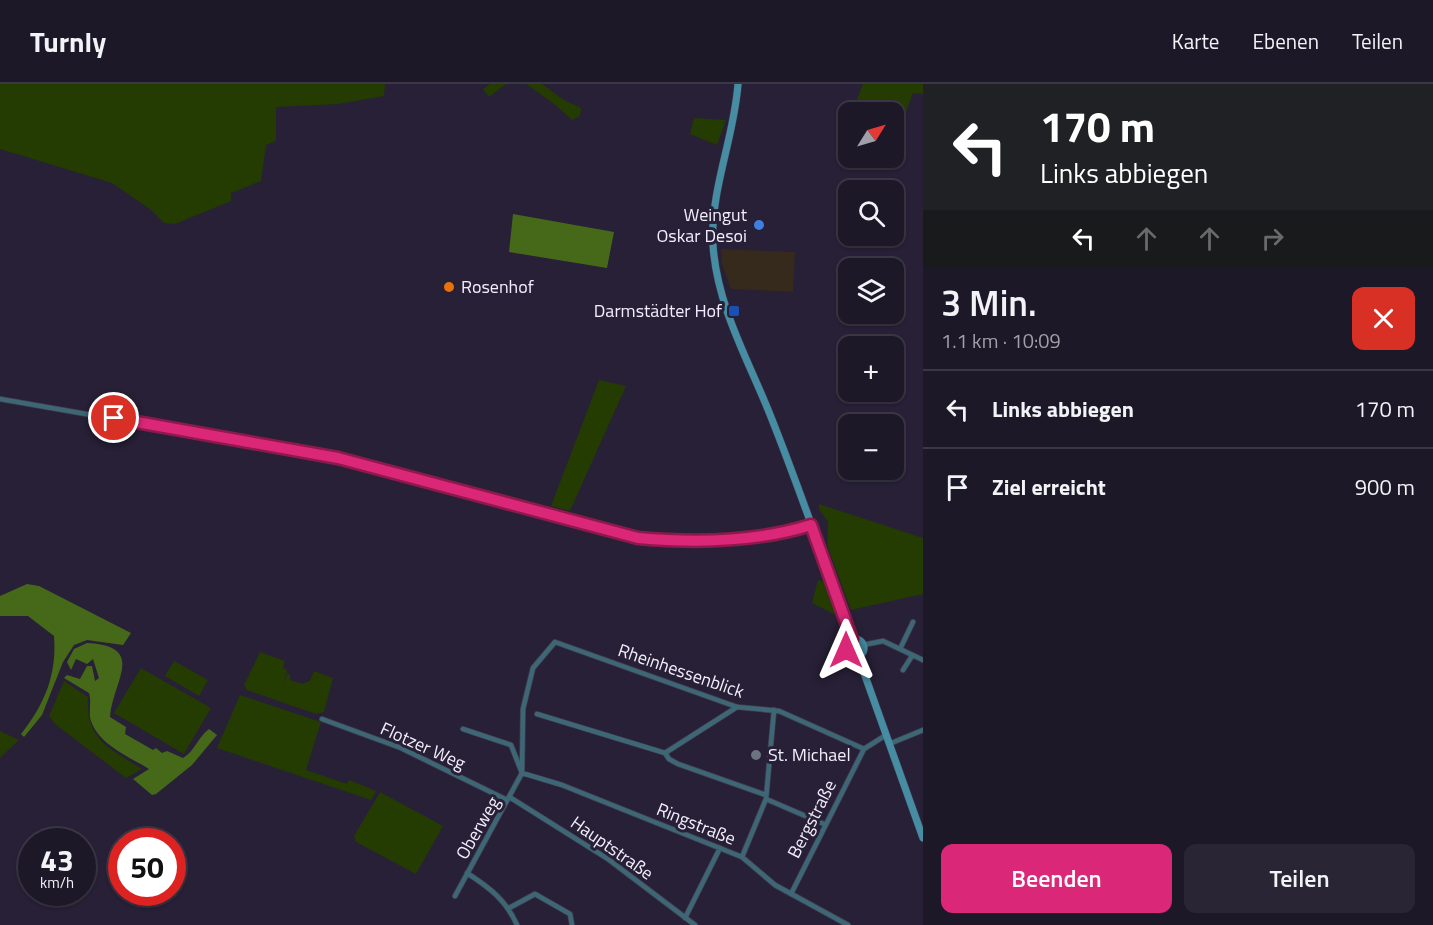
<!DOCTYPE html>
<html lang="de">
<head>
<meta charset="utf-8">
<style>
  body { margin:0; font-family:"Titillium Web",sans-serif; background:#2a2534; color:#f1f3f6; height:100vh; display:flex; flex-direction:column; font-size:22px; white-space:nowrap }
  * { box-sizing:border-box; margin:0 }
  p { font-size:20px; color:#a0a0a8 }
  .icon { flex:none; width:33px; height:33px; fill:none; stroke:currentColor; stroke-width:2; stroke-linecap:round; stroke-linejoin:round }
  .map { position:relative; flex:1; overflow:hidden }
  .details { display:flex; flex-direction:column; background:#1d1828; width:510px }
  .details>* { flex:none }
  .banner { background:#202124; color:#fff; overflow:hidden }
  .needle { width:39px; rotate:53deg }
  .controls { position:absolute; left:838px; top:18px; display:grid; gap:12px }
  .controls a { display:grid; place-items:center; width:66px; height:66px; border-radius:12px; background:#1d1828; box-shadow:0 2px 4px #0004,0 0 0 2px #3b3745; font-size:30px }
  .speed { position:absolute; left:18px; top:744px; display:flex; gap:12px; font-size:30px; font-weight:700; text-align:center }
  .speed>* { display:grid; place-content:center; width:78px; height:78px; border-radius:50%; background:#1d1828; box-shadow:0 2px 4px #0004,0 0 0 2px #3b3745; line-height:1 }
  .speed small { font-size:15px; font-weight:400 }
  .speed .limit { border:9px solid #d22; background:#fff; color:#111 }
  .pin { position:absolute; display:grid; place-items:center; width:51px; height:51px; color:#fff; margin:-26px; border:3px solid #fff; border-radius:50%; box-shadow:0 2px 6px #0007 }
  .me { position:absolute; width:66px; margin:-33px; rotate:0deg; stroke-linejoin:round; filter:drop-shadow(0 0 4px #0008) }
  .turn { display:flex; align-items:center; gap:21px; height:126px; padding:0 18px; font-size:27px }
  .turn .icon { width:78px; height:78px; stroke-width:2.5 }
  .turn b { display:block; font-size:42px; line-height:51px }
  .lanes { display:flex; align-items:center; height:57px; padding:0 18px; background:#0003; justify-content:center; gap:30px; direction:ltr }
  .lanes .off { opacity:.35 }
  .round { display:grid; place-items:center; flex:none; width:63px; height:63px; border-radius:12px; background:#2a2534 }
  .head { display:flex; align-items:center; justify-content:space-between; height:102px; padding:0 18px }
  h1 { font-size:36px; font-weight:600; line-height:45px }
  .button { display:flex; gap:12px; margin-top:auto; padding:12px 18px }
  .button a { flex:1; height:69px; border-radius:12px; background:#db2777; color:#fff; font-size:24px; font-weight:600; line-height:69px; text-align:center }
  .button a+a { background:#2a2534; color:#f1f3f6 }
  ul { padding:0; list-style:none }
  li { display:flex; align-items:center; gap:18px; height:78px; padding:0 18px; border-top:2px solid #3b3745 }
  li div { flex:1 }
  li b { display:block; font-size:22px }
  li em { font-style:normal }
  header { display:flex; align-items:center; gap:36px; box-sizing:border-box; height:84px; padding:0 30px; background:#1d1828; border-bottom:2px solid #3b3745 }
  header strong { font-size:28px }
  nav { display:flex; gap:33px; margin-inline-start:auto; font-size:21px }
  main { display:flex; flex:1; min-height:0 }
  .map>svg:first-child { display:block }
</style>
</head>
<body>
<header>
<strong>Turnly</strong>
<nav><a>Karte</a><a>Ebenen</a><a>Teilen</a></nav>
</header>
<main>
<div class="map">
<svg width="923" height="841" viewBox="0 0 923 841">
  <rect width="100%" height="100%" fill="#272036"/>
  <!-- commercial -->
  <path fill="#352a1b" d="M 721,165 L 795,168 L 793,208 L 731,205 L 722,180 Z"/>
  <!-- green -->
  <path fill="#243c02" d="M 0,0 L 385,0 L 384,12 L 338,20 L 276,23 L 276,57 L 266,61 L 261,97 L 231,109 L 231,117 L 175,140 L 164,139 L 150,125 L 112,99 L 0,65 Z
    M 490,0 L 506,0 L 489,13 L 483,5 Z
    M 526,0 L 542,0 L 564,16 L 581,24 L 580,32 L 572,36 L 553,19 Z
    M 863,0 L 923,0 L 923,10 L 913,9 L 899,47 L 894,47 L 894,28 L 852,28 Z
    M 694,34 L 726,36 L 717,61 L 690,50 Z
    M 599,296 L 626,302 L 570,427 L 551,422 Z
    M 819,420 L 923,454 L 923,510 L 851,526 L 827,461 L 828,438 L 819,425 Z
    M 818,496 L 825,497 L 836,531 L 812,519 Z
    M 260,568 L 285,577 L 283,584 L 287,586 L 281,609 L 287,589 L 290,591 L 290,596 L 302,600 L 310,597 L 314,587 L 333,594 L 324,628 L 316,630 L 247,606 L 244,601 Z
    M 174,577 L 208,596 L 199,612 L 165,592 Z
    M 141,584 L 211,624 L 184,670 L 114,629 Z
    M 64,597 L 88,613 C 85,655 110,665 142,685 L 126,694 L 55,640 L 49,632 Z
    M 240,611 L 321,638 L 306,686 L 347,700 L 349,696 L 376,707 L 371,716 L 217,664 Z
    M 0,647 L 19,656 L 0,674 Z
    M 380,708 L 443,742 L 416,790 L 356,758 L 354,752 Z"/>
  <!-- forest -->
  <path fill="#466919" d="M 513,130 L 614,148 L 607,184 L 509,168 Z
    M 27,500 L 39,502 L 131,549 L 123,561 L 87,556 L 74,561 L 63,578 L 42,631 L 24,653 L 21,650 C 45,620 57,590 54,552 L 28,532 L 0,532 L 0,512 Z
    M 87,559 C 148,562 112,598 110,633 L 126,643 L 125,650 L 153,666 L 156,664 L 162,669 L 167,667 L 183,674 C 195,667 198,653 209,645 L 217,651 L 192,681 L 156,710 L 152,711 L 133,695 L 149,685 C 130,673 99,661 91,637 C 88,628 92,619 89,609 L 64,594 L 67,591 L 80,595 L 87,582 L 92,582 L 95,597 L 99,594 L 93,575 L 87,580 L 76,575 L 71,586 L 67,578 L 74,565 Z"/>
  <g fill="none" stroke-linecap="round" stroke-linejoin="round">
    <!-- minor casing -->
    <g stroke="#433d52" stroke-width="6">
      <path id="minor" d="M 0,315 L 338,374 L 638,454 C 695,459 757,458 811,441
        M 863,561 L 883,557 L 923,576
        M 900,565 L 913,538
        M 903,586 L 912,572
        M 537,630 L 665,669 L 737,623
        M 322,635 L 401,664 L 505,715 L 511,714 L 608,775 L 695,841
        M 463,645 L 511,661 L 522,689 L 562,701 L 742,773 L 775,801 L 848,841
        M 889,660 L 923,646
        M 665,669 L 669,675 L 678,680 L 766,711
        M 766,715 L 824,740
        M 742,773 L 766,715 L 774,626
        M 467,789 C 490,804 506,816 517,841
        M 791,810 L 864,665 L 886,651
        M 455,812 L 522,689 L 523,625 L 533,584 L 555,558 L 737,623 L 779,627 L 864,665
        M 509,824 L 535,810 L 570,830 L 572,841
        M 685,834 L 720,764"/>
    </g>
    <!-- secondary casing -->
    <g stroke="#433d52" stroke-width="8">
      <path id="secondary" d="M 738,0 C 734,55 710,106 713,161 C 717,223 749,277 771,333 C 800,406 826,481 852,555
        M846 564a9 9 0 1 1 18 0a9 9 0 1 1-18 0Z
        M 858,572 L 923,754"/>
    </g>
    <!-- minor -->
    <use href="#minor" stroke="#3d6775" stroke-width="4.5"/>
    <!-- secondary -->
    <use href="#secondary" stroke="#468ca2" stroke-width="7"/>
  </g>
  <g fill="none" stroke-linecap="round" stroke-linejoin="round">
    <!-- route casing -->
    <g stroke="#8e194d" stroke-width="15">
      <path id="route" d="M 114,334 L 338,374 L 638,454 C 695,459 757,458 811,441 L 852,555 L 847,560 L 846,566"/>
    </g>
    <!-- route -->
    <use href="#route" stroke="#db2777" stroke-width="10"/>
  </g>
  <!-- markers -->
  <circle fill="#3f7fe0" stroke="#272036" stroke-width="2" cx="759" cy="141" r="6"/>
  <circle fill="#e8710a" stroke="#272036" stroke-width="2" cx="449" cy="203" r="6"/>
  <rect fill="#1a4fb4" stroke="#272036" stroke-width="2" x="728" y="221" width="12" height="12" rx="3"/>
  <circle fill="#6b7280" stroke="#272036" stroke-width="2" cx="756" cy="671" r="6"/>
  <g text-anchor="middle" stroke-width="6" stroke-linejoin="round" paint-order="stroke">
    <!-- poi labels -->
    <g font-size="18" fill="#f2eefd" stroke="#272036" text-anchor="end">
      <text x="747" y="137">Weingut<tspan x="747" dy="21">Oskar Desoi</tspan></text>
      <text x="461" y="209" text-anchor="start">Rosenhof</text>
      <text x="722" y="233">Darmstädter Hof</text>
      <text x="768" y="677" text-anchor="start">St. Michael</text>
    </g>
    <!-- street labels -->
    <g font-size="18" fill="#f2eefd" stroke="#272036">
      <text transform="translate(681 587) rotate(19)" y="6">Rheinhessenblick</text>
      <text transform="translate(423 662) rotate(24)" y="6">Flotzer Weg</text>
      <text transform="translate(812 735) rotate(-63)" y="6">Bergstraße</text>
      <text transform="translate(696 740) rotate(22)" y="6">Ringstraße</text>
      <text transform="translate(478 744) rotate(-60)" y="6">Oberweg</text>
      <text transform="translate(612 764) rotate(35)" y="6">Hauptstraße</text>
    </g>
  </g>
</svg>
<div class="controls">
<a><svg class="needle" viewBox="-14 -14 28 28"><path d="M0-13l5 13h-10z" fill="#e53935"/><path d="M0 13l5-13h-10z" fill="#a0a0a8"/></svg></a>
<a><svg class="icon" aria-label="search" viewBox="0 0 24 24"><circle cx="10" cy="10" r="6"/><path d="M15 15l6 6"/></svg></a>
<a><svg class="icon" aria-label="layers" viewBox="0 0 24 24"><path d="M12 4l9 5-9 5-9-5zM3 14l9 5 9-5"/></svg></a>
<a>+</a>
<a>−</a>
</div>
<div class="speed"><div>43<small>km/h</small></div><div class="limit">50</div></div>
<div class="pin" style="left:114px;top:334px;background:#d93025"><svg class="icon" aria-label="arrive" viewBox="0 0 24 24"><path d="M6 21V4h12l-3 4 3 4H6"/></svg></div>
<svg class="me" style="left:846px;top:566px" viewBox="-20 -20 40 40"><path d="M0-17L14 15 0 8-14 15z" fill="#db2777" stroke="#fff" stroke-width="4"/></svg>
</div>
<section class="details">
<div class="banner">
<div class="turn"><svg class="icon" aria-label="left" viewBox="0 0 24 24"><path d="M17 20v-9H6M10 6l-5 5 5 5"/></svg><div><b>170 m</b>Links abbiegen</div></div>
<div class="lanes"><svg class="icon" aria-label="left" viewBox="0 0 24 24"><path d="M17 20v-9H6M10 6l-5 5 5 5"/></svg><svg class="icon off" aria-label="ahead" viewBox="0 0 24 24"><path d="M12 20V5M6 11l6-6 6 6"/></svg><svg class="icon off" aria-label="ahead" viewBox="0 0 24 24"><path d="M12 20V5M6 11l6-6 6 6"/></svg><svg class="icon off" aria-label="right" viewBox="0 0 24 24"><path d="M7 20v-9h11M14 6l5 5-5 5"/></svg></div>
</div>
<div class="head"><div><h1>3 Min.</h1><p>1.1 km · 10:09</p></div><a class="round" style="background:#d93025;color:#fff"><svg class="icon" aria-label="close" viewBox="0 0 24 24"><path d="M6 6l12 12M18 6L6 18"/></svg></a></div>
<ul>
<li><svg class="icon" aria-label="left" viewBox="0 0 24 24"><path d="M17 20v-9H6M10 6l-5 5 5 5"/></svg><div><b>Links abbiegen</b></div><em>170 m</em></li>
<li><svg class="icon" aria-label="arrive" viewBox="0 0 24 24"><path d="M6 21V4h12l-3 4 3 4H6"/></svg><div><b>Ziel erreicht</b></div><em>900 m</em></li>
</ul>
<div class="button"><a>Beenden</a><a>Teilen</a></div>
</section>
</main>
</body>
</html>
